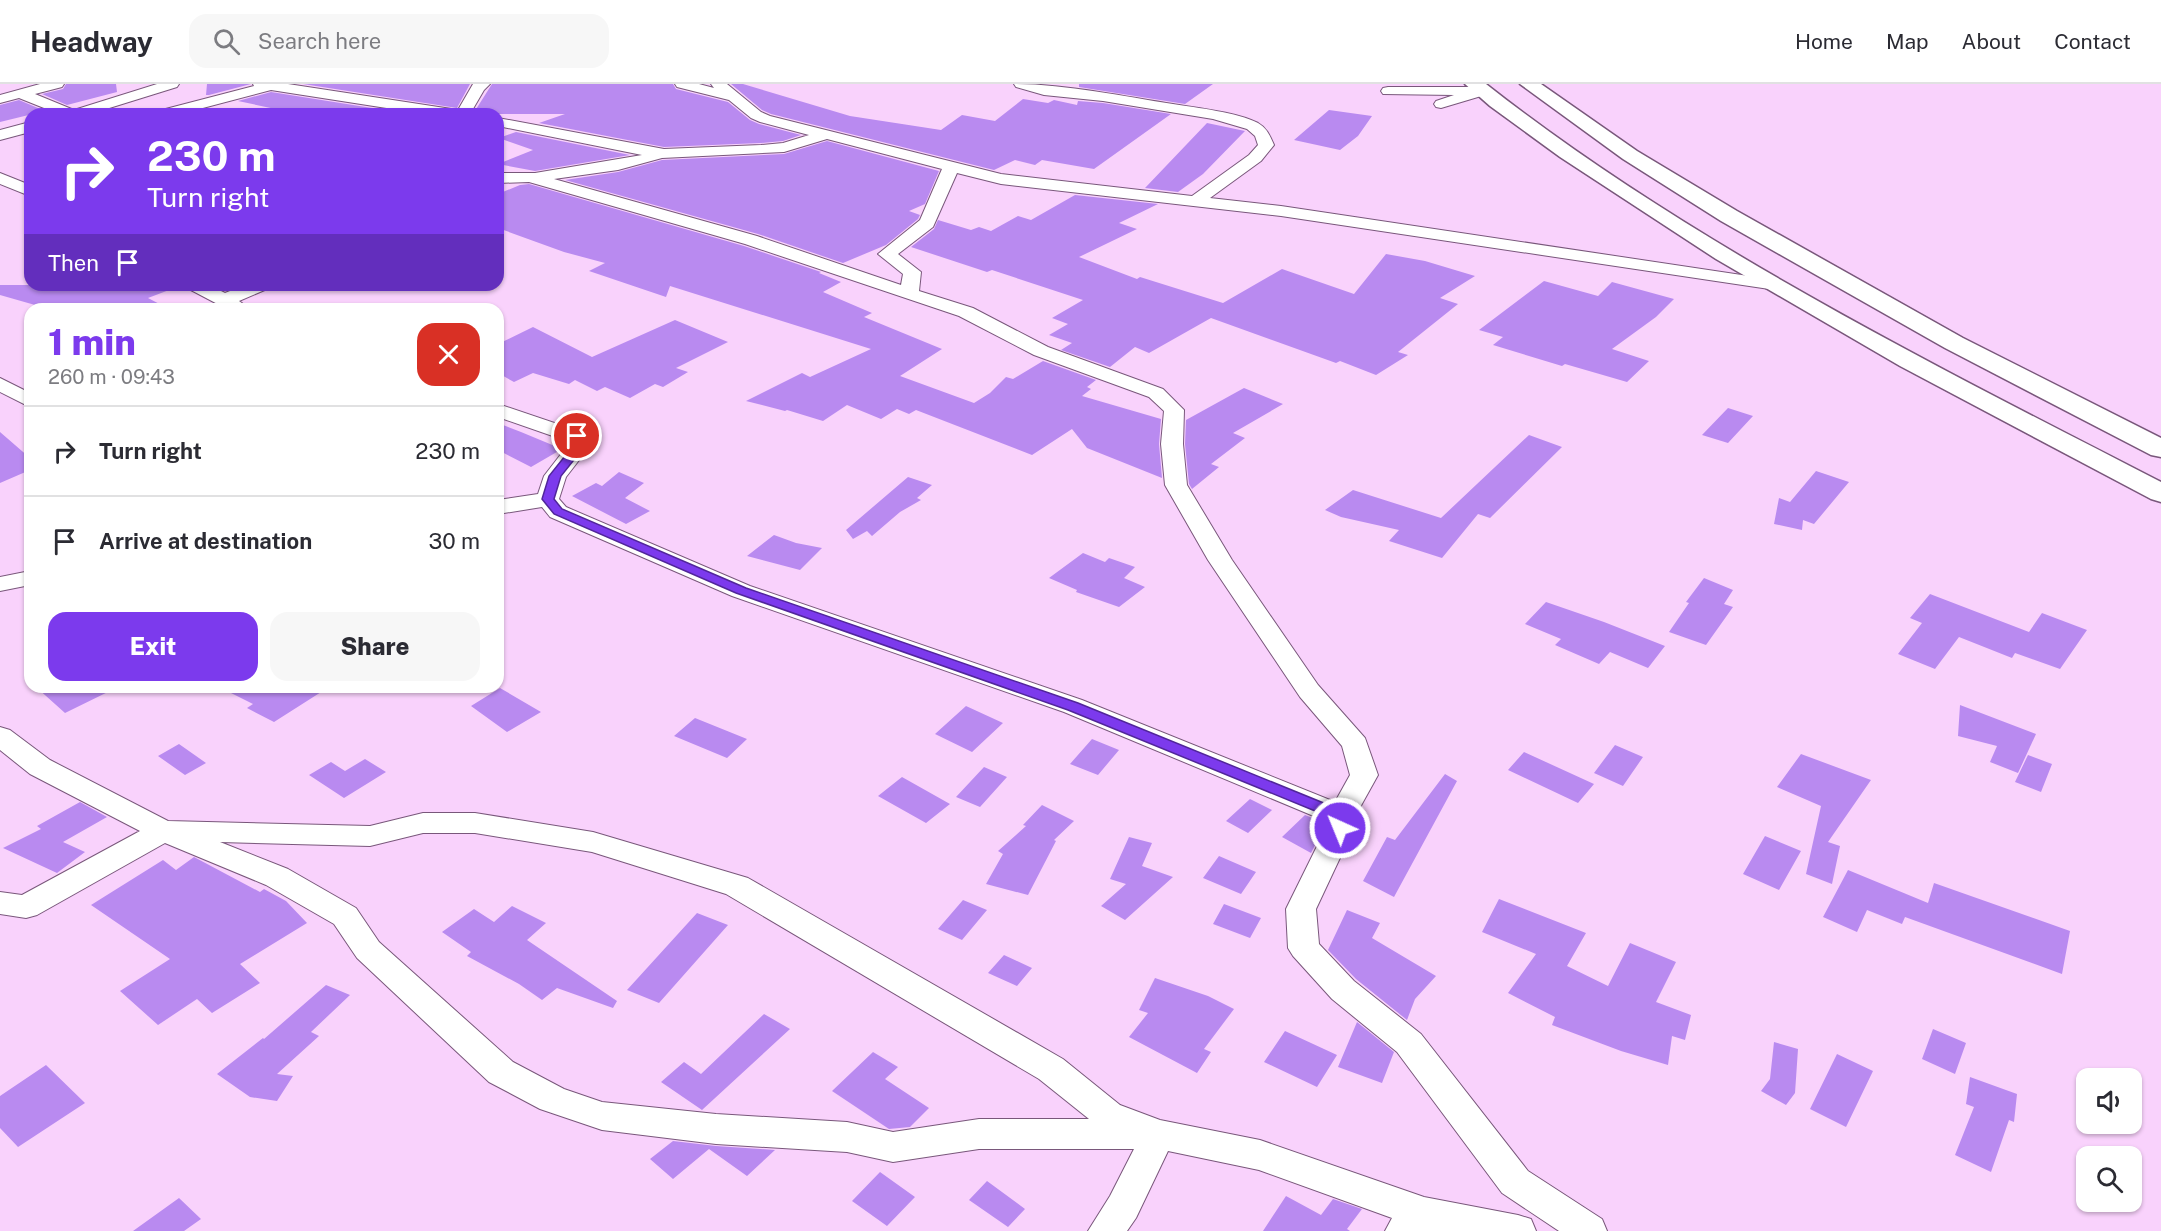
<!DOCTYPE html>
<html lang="en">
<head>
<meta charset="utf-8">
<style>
  body { margin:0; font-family:"Public Sans",sans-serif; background:#f7f7f7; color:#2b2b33; height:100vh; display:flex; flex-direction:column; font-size:22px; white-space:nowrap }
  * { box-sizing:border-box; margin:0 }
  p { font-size:20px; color:#7c7c81 }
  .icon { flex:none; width:33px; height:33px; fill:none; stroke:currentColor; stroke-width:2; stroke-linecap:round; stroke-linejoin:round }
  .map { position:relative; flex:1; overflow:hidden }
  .details { position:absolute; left:24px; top:219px; width:480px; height:390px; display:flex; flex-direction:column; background:#fff; border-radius:18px; box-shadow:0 2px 4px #0004 }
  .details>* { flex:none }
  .hud { position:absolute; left:24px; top:24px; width:480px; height:183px; border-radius:18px; box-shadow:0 2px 4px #0004; background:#7c3aed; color:#fff; overflow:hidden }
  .buttons { position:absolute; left:2076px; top:984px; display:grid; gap:12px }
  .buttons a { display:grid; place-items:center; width:66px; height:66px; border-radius:12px; background:#fff; box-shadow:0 2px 4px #0004; font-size:30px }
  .pin { position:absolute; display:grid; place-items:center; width:51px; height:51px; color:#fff; margin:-26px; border:3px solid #fff; border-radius:50%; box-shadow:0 2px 6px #0007 }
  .me { position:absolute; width:66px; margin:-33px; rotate:316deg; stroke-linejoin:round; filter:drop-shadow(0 0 4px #0008) }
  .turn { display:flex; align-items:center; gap:21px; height:126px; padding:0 24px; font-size:27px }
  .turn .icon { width:78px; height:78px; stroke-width:2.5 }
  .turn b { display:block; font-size:42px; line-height:51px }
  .then { display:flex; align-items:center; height:57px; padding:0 24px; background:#0003; gap:12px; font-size:22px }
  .round { display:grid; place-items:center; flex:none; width:63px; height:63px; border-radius:18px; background:#f7f7f7 }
  .summary { display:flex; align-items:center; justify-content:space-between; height:102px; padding:0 24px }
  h1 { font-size:36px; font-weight:800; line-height:45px; color:#7c3aed }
  .cta { display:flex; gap:12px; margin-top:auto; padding:12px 24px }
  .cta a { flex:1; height:69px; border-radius:18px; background:#7c3aed; color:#fff; font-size:24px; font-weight:800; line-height:69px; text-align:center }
  .cta a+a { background:#f7f7f7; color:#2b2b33 }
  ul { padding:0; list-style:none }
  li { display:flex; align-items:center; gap:18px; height:90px; padding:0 24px; border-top:2px solid #e1e1e2 }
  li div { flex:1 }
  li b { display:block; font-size:22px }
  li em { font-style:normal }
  header { display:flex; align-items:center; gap:36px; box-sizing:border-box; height:84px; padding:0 30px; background:#fff; border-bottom:2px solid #e1e1e2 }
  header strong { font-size:28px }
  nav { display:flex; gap:33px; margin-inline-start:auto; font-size:21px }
  .search { width:420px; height:54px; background:#f7f7f7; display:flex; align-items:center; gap:15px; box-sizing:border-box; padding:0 21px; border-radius:18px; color:#7c7c81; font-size:22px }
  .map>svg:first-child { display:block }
</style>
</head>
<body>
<header>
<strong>Headway</strong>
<div class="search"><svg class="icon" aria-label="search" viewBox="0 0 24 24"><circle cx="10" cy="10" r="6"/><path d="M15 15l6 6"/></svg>Search here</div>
<nav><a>Home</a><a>Map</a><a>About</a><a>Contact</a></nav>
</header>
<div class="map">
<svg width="2161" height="1147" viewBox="0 0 2161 1147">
  <rect width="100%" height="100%" fill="#f9d2fc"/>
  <!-- building -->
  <path fill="#b98af0" d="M 66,0 L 116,0 L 117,8 L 67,21 L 42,10 L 63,5 Z
    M 207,0 L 251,0 L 209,11 L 206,11 Z
    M 303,0 L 470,0 L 457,24 Z
    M 492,0 L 673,0 L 676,5 L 728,18 L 750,36 L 759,40 L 801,51 L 783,57 L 761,59 L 664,63 L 539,39 L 565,30 L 473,30 Z
    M 731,0 L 743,0 L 850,32 L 941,46 L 962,31 L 995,37 L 1023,15 L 1048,19 L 1054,16 L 1077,21 L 1078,17 L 1103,19 L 1171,30 L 1094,85 L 1042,76 L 1035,81 L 1015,76 L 994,86 L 771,30 L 762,26 Z
    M 1079,0 L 1213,0 L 1185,20 L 1079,3 Z
    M 271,8 L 410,30 L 299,30 L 238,17 Z
    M 19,16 L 45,27 L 0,38 L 0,21 Z
    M 1329,26 L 1372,32 L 1358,52 L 1340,66 L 1294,56 Z
    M 1207,39 L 1245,47 L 1203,90 L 1178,108 L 1145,104 Z
    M 516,48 L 630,71 L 535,87 L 498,80 L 533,66 L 499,54 Z
    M 827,57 L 939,87 L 925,120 L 909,127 L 920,131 L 918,135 L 886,161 L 843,179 L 758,150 L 565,96 L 618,88 L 662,76 L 784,70 Z
    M 529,100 L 744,162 L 821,188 L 819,189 L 841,198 L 823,208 L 872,229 L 864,233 L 942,265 L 900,292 L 974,319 L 990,309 L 1006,293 L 1013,295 L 1043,277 L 1096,296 L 1087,303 L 1091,305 L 1082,312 L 1161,335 L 1159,360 L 1162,394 L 1087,364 L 1072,345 L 1032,371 L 916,326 L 909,330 L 897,325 L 881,335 L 847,321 L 823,337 L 787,326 L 785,327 L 746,317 L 802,289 L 810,293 L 871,265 L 670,202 L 666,213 L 589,187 L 605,179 L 564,168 L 498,144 L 498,110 L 520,101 Z
    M 1075,111 L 1158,120 L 1119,139 L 1137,145 L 1079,173 L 1137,195 L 1140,193 L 1223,219 L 1282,185 L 1354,210 L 1386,170 L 1425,177 L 1475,192 L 1440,214 L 1458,220 L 1398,268 L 1408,271 L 1376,291 L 1340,277 L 1336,279 L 1211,234 L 1149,269 L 1135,263 L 1110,283 L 1061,266 L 1072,259 L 1049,251 L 1068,240 L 1052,234 L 1083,216 L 992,186 L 987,188 L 911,163 L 934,145 L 938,136 L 971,146 L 979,143 L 991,147 L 1018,132 L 1031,136 Z
    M 1544,197 L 1598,212 L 1612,198 L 1674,215 L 1656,233 L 1612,265 L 1649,277 L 1627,298 L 1565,280 L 1562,282 L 1493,261 L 1503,253 L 1479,246 Z
    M 0,201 L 177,201 L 177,203 L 148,214 L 169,225 L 49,225 L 0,211 Z
    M 675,236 L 728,258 L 676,284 L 688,288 L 663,303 L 655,300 L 630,314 L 605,303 L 597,307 L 575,296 L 569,300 L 533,289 L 514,298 L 498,289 L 498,260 L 533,243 L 592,273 Z
    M 1244,304 L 1283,320 L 1233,349 L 1245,354 L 1211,380 L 1219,383 L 1192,405 L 1189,400 L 1185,360 L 1186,336 Z
    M 1728,324 L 1753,332 L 1728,359 L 1702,351 Z
    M 498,339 L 521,348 L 562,365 L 531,383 L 498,366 Z
    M 0,348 L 30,374 L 30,386 L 0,399 Z
    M 1529,351 L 1562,363 L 1490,434 L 1478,430 L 1442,474 L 1389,457 L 1399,446 L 1341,433 L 1325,426 L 1353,406 L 1441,434 Z
    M 1816,387 L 1849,398 L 1814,440 L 1803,436 L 1802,446 L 1774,440 L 1779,414 L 1790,418 Z
    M 619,388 L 644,399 L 625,414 L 650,427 L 626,440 L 572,412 L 596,399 L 602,402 Z
    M 908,393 L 932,401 L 917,414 L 921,416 L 900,428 L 872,452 L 867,447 L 853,455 L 846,446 Z
    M 774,451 L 796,459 L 822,464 L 800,486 L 747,472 Z
    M 1083,469 L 1105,478 L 1109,474 L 1135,483 L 1124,494 L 1145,503 L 1119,523 L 1076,508 L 1077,506 L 1049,494 Z
    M 1704,494 L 1733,506 L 1724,520 L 1733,523 L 1706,561 L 1669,548 L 1689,519 L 1686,518 Z
    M 1930,510 L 2029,548 L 2042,529 L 2087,546 L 2060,585 L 2015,569 L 2012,574 L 1959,553 L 1935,585 L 1898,570 L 1922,539 L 1910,534 Z
    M 1546,518 L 1604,538 L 1665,562 L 1648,584 L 1610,568 L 1599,580 L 1555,561 L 1561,555 L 1525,540 Z
    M 36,603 L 118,603 L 65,629 Z
    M 219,603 L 329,603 L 274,638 L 247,624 L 253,620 Z
    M 500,604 L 541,628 L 507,648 L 471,622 Z
    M 1960,621 L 2036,650 L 2018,689 L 1990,678 L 1997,662 L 1958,652 Z
    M 966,622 L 1003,639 L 972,668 L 935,650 Z
    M 695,634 L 747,655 L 727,674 L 674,652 Z
    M 1092,655 L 1119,666 L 1098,691 L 1070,680 Z
    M 179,660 L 206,679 L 185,691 L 158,672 Z
    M 1615,661 L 1643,673 L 1623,702 L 1594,689 Z
    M 1524,668 L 1594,700 L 1578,719 L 1508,686 Z
    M 1801,670 L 1871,696 L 1828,758 L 1840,762 L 1832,800 L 1806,790 L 1821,722 L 1777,703 Z
    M 2028,671 L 2052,680 L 2041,708 L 2015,698 Z
    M 365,675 L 386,688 L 344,714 L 309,691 L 331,678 L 345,687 Z
    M 984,683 L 1007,693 L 980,723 L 956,713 Z
    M 1445,690 L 1457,697 L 1394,813 L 1363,797 L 1387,753 L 1395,756 Z
    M 902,693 L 950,720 L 926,739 L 878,712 Z
    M 1250,715 L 1272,726 L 1248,749 L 1226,737 Z
    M 80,718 L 107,733 L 63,758 L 85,768 L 57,789 L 3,764 L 41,745 L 37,742 Z
    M 1042,721 L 1074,737 L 1054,756 L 1056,757 L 1028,811 L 986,800 L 1003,770 L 998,767 L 1026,742 L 1023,741 Z
    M 1305,731 L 1315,735 L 1324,744 L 1311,769 L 1282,753 Z
    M 1765,752 L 1801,767 L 1779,806 L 1743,790 Z
    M 1129,753 L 1152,759 L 1142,782 L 1173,793 L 1125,836 L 1101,822 L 1126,800 L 1110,795 Z
    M 1219,772 L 1256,788 L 1241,810 L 1203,794 Z
    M 194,773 L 260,808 L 264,805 L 286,817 L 307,839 L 240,880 L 260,899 L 212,929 L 197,915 L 158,941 L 120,907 L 170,875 L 91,821 L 163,776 L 176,786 Z
    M 1848,786 L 1928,819 L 1934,799 L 2070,847 L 2062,890 L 1905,833 L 1902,840 L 1867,826 L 1857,848 L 1823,833 Z
    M 1499,815 L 1586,849 L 1567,882 L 1608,902 L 1630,859 L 1676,878 L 1656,918 L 1691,931 L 1685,956 L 1672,952 L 1668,981 L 1621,967 L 1552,941 L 1555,933 L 1508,909 L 1536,870 L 1482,848 Z
    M 963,816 L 987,826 L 962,856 L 938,845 Z
    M 1224,820 L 1261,834 L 1250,854 L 1213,840 Z
    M 512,822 L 546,839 L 527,856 L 617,917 L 613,924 L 557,904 L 542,916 L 519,900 L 467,872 L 471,868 L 442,848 L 474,825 L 494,838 Z
    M 1347,826 L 1380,839 L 1372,854 L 1436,892 L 1415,915 L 1407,936 L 1356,895 L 1328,866 Z
    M 697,829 L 728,841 L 659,919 L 627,906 Z
    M 1004,871 L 1032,884 L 1017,902 L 988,889 Z
    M 1155,894 L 1208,912 L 1234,925 L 1204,965 L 1211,968 L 1197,989 L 1129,953 L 1148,929 L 1139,926 Z
    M 326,901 L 350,911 L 311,948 L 319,952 L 277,990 L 293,992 L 277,1017 L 250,1013 L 217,990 L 263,954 L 264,955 Z
    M 764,930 L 790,945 L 702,1026 L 661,998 L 684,978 L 701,990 Z
    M 1357,938 L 1394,968 L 1382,999 L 1338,983 Z
    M 1933,945 L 1966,959 L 1955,990 L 1922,975 Z
    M 1285,947 L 1337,971 L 1317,1003 L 1264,978 Z
    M 1774,958 L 1798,965 L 1795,1009 L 1786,1021 L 1761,1007 L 1770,995 Z
    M 873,968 L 898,983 L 885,995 L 929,1024 L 910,1043 L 889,1045 L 832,1007 Z
    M 1837,970 L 1873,987 L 1846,1043 L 1810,1025 Z
    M 46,981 L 85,1019 L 18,1063 L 0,1044 L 0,1012 Z
    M 1970,993 L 2017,1010 L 2014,1038 L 2009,1036 L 1991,1088 L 1955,1071 L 1974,1023 L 1966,1020 Z
    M 673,1057 L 716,1062 L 775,1066 L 747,1092 L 709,1065 L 673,1095 L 650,1075 Z
    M 880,1088 L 915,1113 L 887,1142 L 852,1117 Z
    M 987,1097 L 1025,1125 L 1008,1143 L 969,1116 Z
    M 1286,1112 L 1321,1131 L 1333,1115 L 1362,1125 L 1347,1145 L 1350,1147 L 1263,1147 Z
    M 179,1114 L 201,1135 L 184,1147 L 133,1147 Z"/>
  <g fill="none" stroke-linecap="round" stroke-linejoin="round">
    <!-- street casing -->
    <g stroke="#79577b" stroke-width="2">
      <path id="street" d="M 40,0 L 64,0 L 62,3 L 35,10 L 74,26 L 157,0 L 179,0 L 177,3 L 90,30 L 59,30 L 19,14 L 0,19 L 0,11 Z
        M 253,0 L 288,0 L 458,26 L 473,0 L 490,0 L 484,6 L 470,30 L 425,30 L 271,6 L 180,30 L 156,30 L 158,27 L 254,2 Z
        M 675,0 L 699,0 L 714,4 L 711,0 L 727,0 L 761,28 L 770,32 L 1001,90 L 1192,112 L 1249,71 L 1258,61 L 1255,52 L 1247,45 L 1213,35 L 1103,17 L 1044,11 L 1016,3 L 1014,0 C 1066,0 1121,12 1173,20 C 1197,24 1237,28 1258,39 C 1267,44 1270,52 1274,61 L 1261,77 L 1210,114 L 1281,122 L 1782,197 L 1785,201 L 1782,205 L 1776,206 L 1281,132 L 1001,100 L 957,89 L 933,143 L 898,170 L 921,188 L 919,207 L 973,224 L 1048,263 L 1163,305 L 1184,326 L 1183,360 L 1187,401 L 1232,476 L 1318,601 L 1365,654 L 1378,691 L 1353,736 L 1354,744 L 1316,825 L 1319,860 L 1354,897 L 1421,950 L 1528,1087 L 1602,1135 L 1607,1147 L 1559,1147 L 1502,1109 L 1397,968 L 1332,915 L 1293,872 L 1288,864 L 1286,825 L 1326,744 L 1325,740 L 1316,733 L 1064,628 L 732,512 L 550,433 L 542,423 L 498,430 L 498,416 L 538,410 L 544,392 L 568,361 L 567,357 L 498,333 L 498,320 L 584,349 L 590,362 L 566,393 L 559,415 L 566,423 L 750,502 L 1082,616 L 1335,718 L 1350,691 L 1342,662 L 1300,613 L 1208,476 L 1165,401 L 1161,360 L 1164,327 L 1149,313 L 1034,271 L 959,232 L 745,160 L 529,98 L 498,99 L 498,89 L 535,89 L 642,71 L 498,42 L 498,34 L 664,65 L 761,61 L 783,59 L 809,51 L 760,38 L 751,34 L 729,16 L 677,3 ZM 827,55 L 942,85 L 920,136 L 878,170 L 903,190 L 901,201 L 757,152 L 554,95 L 618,86 L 662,74 L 784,68 Z
        M 1388,3 L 1483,3 L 1490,7 L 1488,10 L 1441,24 L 1436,23 L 1434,20 L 1436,17 L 1454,11 L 1383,10 L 1381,7 L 1383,4 Z
        M 127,26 L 144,26 L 151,30 L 120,30 Z
        M 30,38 L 30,48 L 0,56 L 0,46 Z
        M 0,89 L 30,101 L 30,112 L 0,100 Z
        M 186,201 L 209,201 L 225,209 L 245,201 L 270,201 L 267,205 L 239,217 L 250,225 L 227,225 L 189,205 Z
        M 0,294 L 30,309 L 30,323 L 0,308 Z
        M 30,487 L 30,501 L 0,507 L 0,493 Z
        M 0,643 L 10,646 L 50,676 L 168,737 L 370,742 L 423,729 L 475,729 L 593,748 L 748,794 L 1063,975 L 1120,1021 L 1160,1036 L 1260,1056 L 1424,1113 L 1518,1131 L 1531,1135 L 1536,1147 L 1385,1147 L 1392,1134 L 1259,1086 L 1168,1067 L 1136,1134 L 1127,1147 L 1088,1147 L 1110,1112 L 1134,1065 L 979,1065 L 893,1078 L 847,1068 L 716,1060 L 602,1046 L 540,1025 L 489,998 L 357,874 L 334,840 L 266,801 L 165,759 L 37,831 L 26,834 L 0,830 L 0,808 L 22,811 L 140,747 L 30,690 L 0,666 ZM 423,749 L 475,749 L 592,768 L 726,810 L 1039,995 L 1089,1035 L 979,1035 L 893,1048 L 847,1038 L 716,1030 L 602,1018 L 564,1005 L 513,978 L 379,858 L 356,824 L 288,785 L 220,758 L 370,762 Z"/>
    </g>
    <!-- secondary casing -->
    <g stroke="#79577b" stroke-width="3">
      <path id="secondary" d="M 1465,0 L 1486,0 C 1688,159 1932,280 2161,398 L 2161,418 L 2151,415 L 1900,282 L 1716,175 L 1560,73 L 1490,22 Z
        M 1520,0 L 1541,0 L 1637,67 L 1737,127 L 1963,254 L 2161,354 L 2161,373 L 2151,371 L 1945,264 L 1721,137 L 1623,75 Z"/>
    </g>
    <!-- street -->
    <use href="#street" fill="#fff" fill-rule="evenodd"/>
    <!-- secondary -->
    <use href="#secondary" fill="#fff" fill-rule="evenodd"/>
  </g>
  <!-- route -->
  <path fill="#7c3aed" stroke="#51269a" stroke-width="1.5" d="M 577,349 L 583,352 L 585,362 L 561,392 L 554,415 L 562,425 L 746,504 L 1078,619 L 1331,722 L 1344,732 L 1348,744 L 1346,748 L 1335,748 L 1332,738 L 1320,729 L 1068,626 L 736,509 L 554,430 L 542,415 L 549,392 L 573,362 L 572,352 Z"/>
</svg>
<div class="buttons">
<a><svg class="icon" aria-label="sound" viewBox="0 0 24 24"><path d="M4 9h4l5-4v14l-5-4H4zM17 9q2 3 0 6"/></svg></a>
<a><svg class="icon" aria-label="search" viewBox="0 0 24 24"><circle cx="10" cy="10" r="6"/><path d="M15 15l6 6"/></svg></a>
</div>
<div class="pin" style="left:577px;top:352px;background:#d93025"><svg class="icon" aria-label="arrive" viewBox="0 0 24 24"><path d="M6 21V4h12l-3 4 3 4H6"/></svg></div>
<svg class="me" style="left:1340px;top:744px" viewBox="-20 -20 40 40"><circle r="17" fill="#7c3aed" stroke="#fff" stroke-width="3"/><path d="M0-11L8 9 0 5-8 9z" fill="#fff"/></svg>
<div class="hud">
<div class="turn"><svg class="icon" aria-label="right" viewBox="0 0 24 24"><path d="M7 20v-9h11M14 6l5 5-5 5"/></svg><div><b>230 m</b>Turn right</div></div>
<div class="then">Then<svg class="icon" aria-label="arrive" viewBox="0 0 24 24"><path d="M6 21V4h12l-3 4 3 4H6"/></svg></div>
</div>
<section class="details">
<div class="summary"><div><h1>1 min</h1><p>260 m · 09:43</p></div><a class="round" style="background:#d93025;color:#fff"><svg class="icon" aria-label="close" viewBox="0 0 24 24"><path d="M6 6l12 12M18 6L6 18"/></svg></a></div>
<ul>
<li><svg class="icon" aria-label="right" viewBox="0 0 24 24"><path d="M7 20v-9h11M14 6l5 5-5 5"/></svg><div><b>Turn right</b></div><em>230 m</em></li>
<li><svg class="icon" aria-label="arrive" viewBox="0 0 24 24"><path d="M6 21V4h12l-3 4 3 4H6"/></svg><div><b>Arrive at destination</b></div><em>30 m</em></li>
</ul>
<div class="cta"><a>Exit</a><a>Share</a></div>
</section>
</div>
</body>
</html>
